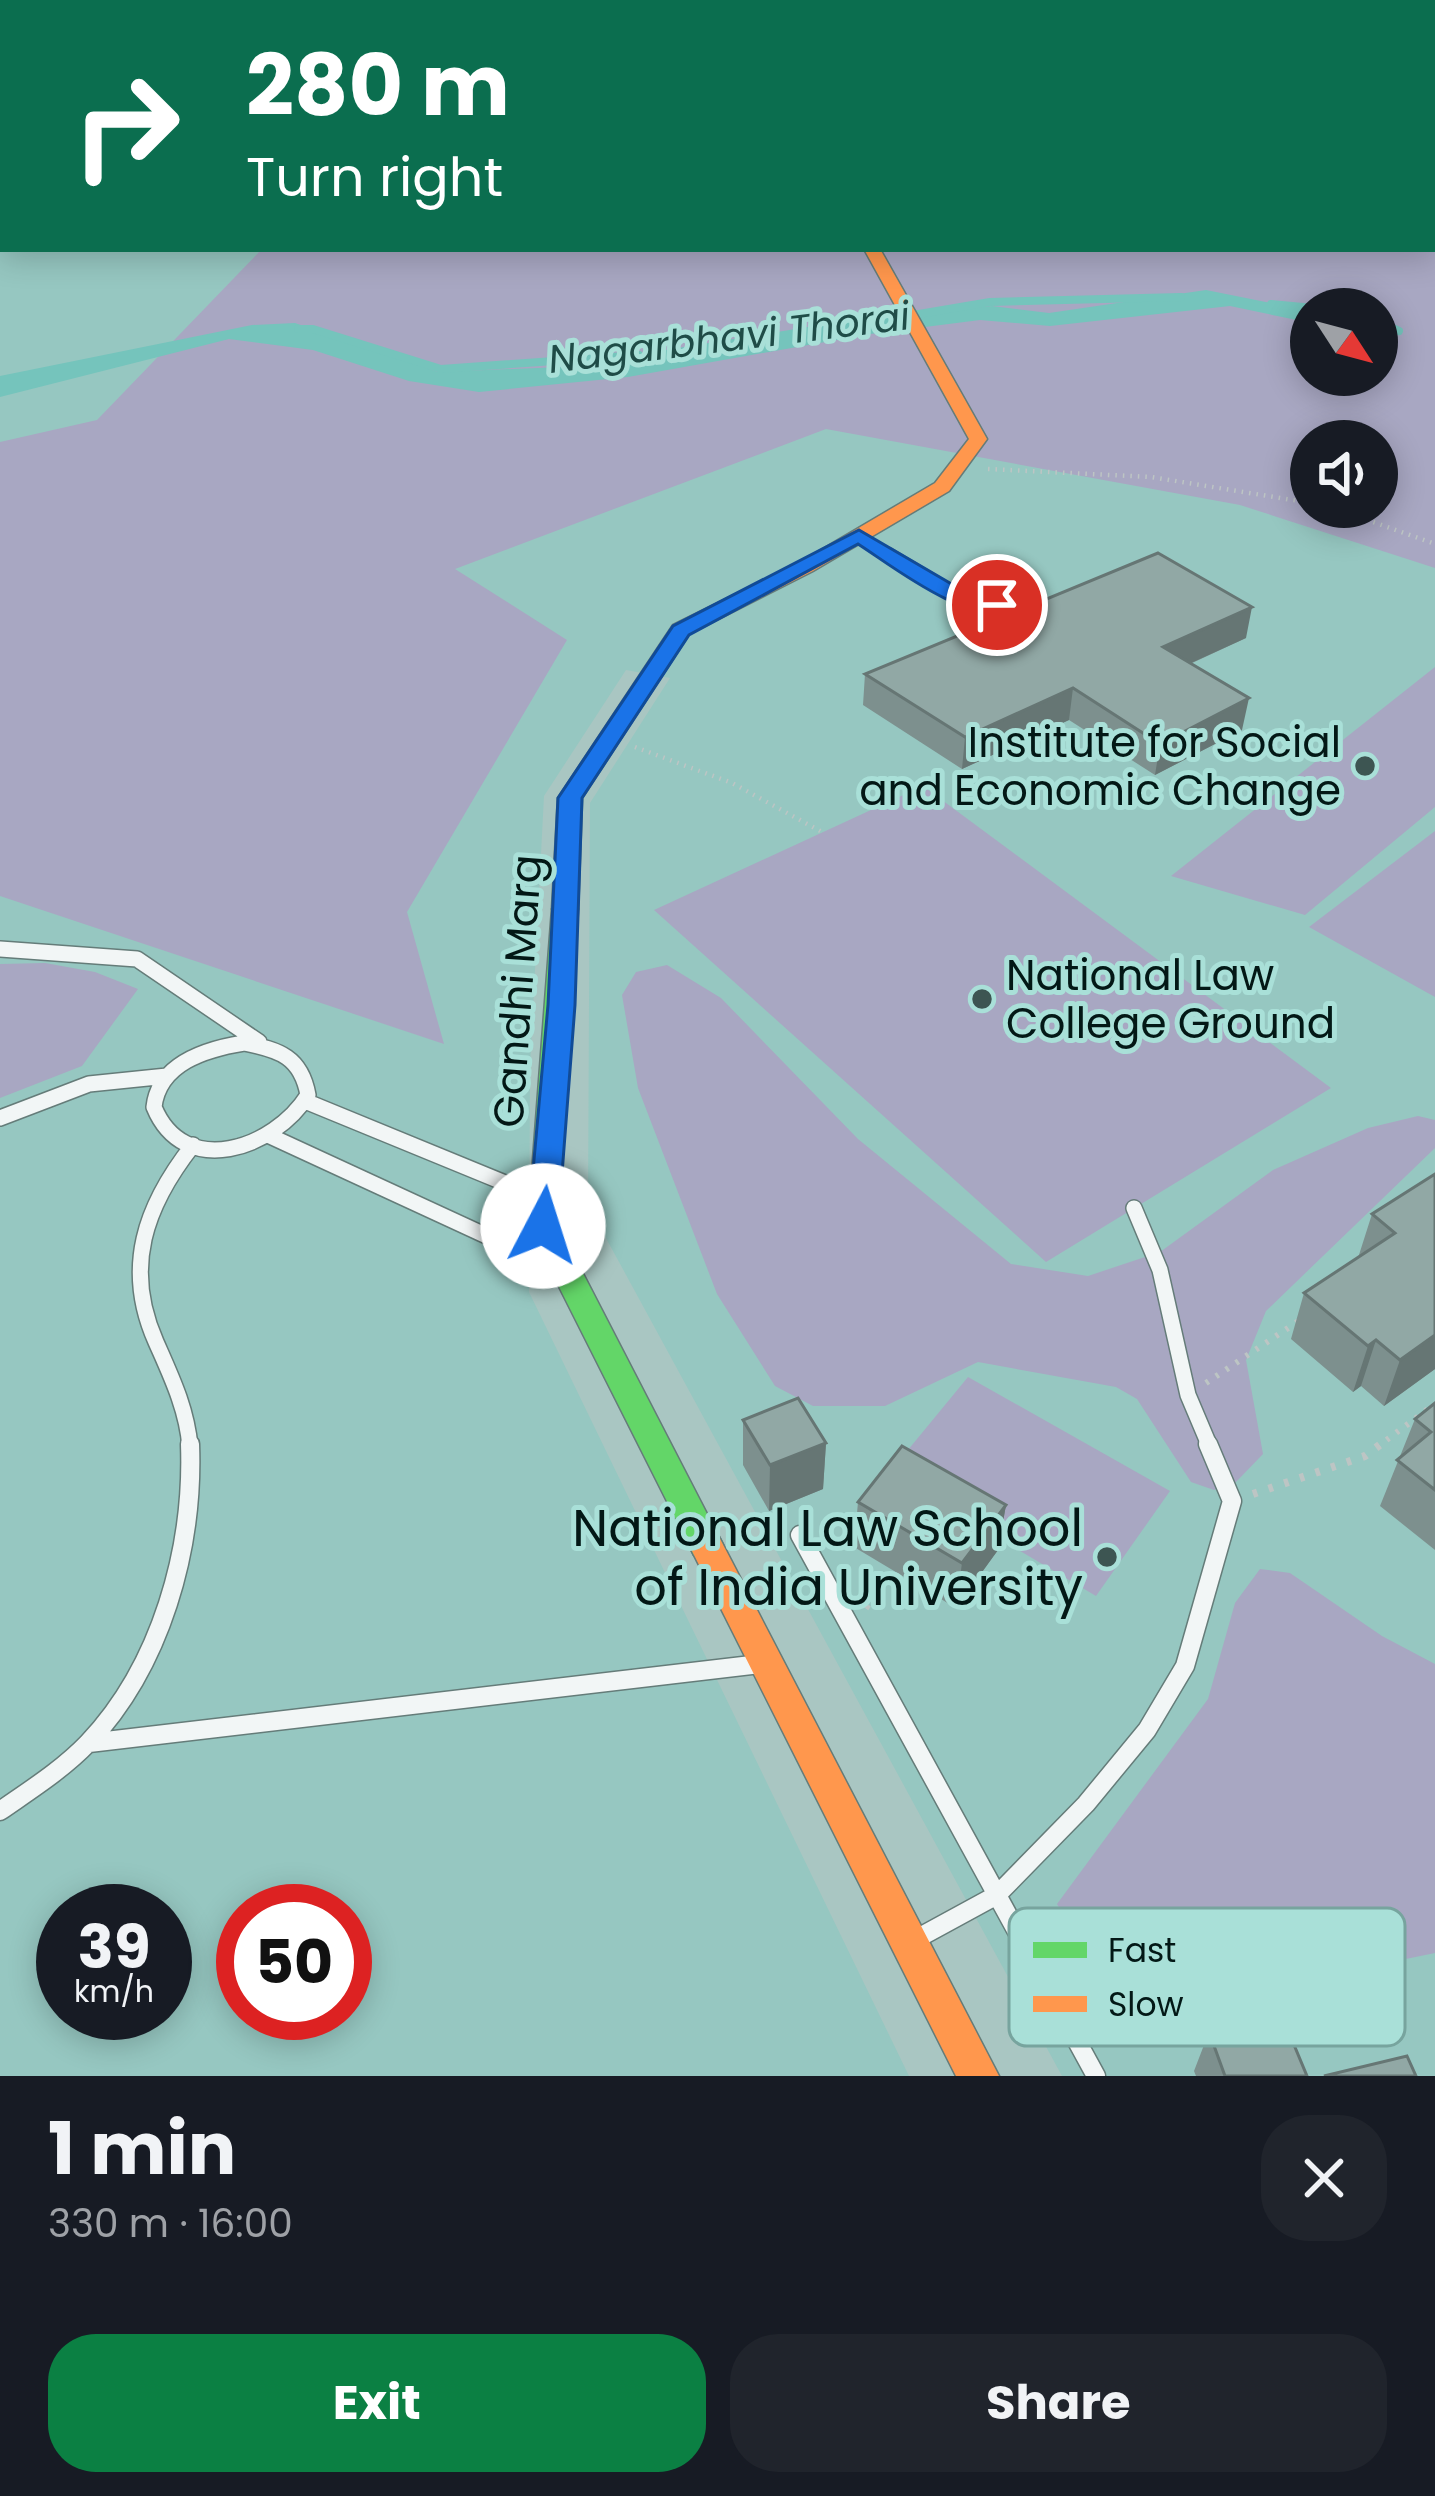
<!DOCTYPE html>
<html lang="en">
<head>
<meta charset="utf-8">
<style>
  body { margin:0; font-family:Poppins,sans-serif; background:#20242c; color:#f1f3f6; height:100vh; display:flex; flex-direction:column; font-size:45px; white-space:nowrap }
  * { box-sizing:border-box; margin:0 }
  p { font-size:39px; color:#9ea1a6 }
  .icon { flex:none; width:66px; height:66px; fill:none; stroke:currentColor; stroke-width:2; stroke-linecap:round; stroke-linejoin:round }
  .map { position:relative; height:2076px; overflow:hidden }
  .details { display:flex; flex-direction:column; background:#171b24; flex:1 }
  .details>* { flex:none }
  .guide { position:absolute; left:0px; top:0px; width:1437px; height:252px; box-shadow:0 6px 30px #0003; background:#0b6e4f; color:#fff; overflow:hidden }
  .needle { width:78px; rotate:126deg }
  .tools { position:absolute; left:1290px; top:288px; display:grid; gap:24px }
  .tools a { display:grid; place-items:center; width:108px; height:108px; border-radius:50%; background:#171b24; box-shadow:0 6px 30px #0003; font-size:60px }
  .speed { position:absolute; left:36px; top:1884px; display:flex; gap:24px; font-size:60px; font-weight:700; text-align:center }
  .speed>* { display:grid; place-content:center; width:156px; height:156px; border-radius:50%; background:#171b24; box-shadow:0 6px 30px #0003; line-height:1 }
  .speed small { font-size:30px; font-weight:400 }
  .speed .limit { border:18px solid #d22; background:#fff; color:#111 }
  .pin { position:absolute; display:grid; place-items:center; width:102px; height:102px; color:#fff; margin:-51px; border:6px solid #fff; border-radius:50%; box-shadow:0 3px 12px #0007 }
  .me { position:absolute; width:132px; margin:-66px; rotate:5deg; stroke-linejoin:round; filter:drop-shadow(0 0 9px #0008) }
  .turn { display:flex; align-items:center; gap:42px; height:252px; padding:0 48px; font-size:54px }
  .turn .icon { width:156px; height:156px; stroke-width:2.5 }
  .turn b { display:block; font-size:84px; line-height:102px }
  .round { display:grid; place-items:center; flex:none; width:126px; height:126px; border-radius:48px; background:#20242c }
  .summary { display:flex; align-items:center; justify-content:space-between; height:204px; padding:0 48px }
  h1 { font-size:72px; font-weight:700; line-height:90px }
  .primary-button { display:flex; gap:24px; margin-top:auto; padding:24px 48px }
  .primary-button a { flex:1; height:138px; border-radius:48px; background:#0b8043; color:#fff; font-size:48px; font-weight:700; line-height:138px; text-align:center }
  .primary-button a+a { background:#20242c; color:#f1f3f6 }
  .map>svg:first-child { display:block }
</style>
</head>
<body>
<div class="map">
<svg width="1435" height="2076" viewBox="0 0 1435 2076">
  <rect width="100%" height="100%" fill="#a9c6c2"/>
  <!-- built -->
  <path fill="#96c7c1" fill-rule="evenodd" d="M 0,0 L 1435,0 L 1435,2076 L 1062,2076 L 588,1205 L 590,803 L 670,678 L 626,670 L 544,796 L 530,1066 L 529,1292 L 909,2076 L 0,2076 ZM 3,3 L 1434,3 L 1434,249 L 3,249 ZM 1311,309 L 1377,309 L 1377,375 L 1311,375 ZM 1311,441 L 1377,441 L 1377,507 L 1311,507 ZM 63,1911 L 165,1911 L 165,2013 L 63,2013 ZM 243,1911 L 345,1911 L 345,2013 L 243,2013 Z"/>
  <!-- green -->
  <path fill="#a8a7c2" fill-rule="evenodd" d="M 1435,128 L 1435,568 L 1240,505 L 826,429 L 455,569 L 567,640 L 407,912 L 444,1044 L 0,896 L 0,442 L 97,420 L 262,249 L 1434,249 ZM 1311,309 L 1377,309 L 1377,375 L 1311,375 ZM 1311,441 L 1377,441 L 1377,507 L 1311,507 Z
    M 1435,667 L 1435,807 L 1305,915 L 1171,876 Z
    M 923,786 L 1331,1088 L 1046,1262 L 654,910 Z
    M 1435,831 L 1435,997 L 1309,927 Z
    M 45,963 L 95,972 L 138,989 L 82,1066 L 0,1098 L 0,964 Z
    M 667,965 L 721,998 L 858,1139 L 1011,1264 L 1088,1276 L 1160,1252 L 1273,1170 L 1368,1128 L 1418,1116 L 1435,1120 L 1435,1148 L 1266,1311 L 1246,1360 L 1263,1454 L 1236,1482 L 1214,1490 L 1191,1482 L 1137,1399 L 1116,1387 L 978,1362 L 885,1406 L 813,1406 L 775,1386 L 717,1294 L 638,1088 L 622,995 L 636,972 Z
    M 968,1377 L 1170,1491 L 1096,1596 L 889,1473 Z
    M 1260,1569 L 1290,1573 L 1382,1636 L 1435,1664 L 1435,1953 L 1200,2001 L 1088,1955 L 1057,1904 L 1208,1699 L 1235,1603 Z"/>
  <!-- water -->
  <path fill="#75c4bc" d="M 1206,290 L 1311,311 L 1311,323 L 1230,306 L 1050,326 L 980,320 L 870,334 L 628,377 L 479,392 L 409,381 L 313,350 L 229,339 L 0,397 L 0,376 L 252,325 L 295,323 L 438,372 L 562,367 L 838,322 L 992,306 L 1049,313 Z"/>
  <g fill="none" stroke-linecap="round" stroke-linejoin="round">
    <!-- stream -->
    <path stroke="#75c4bc" stroke-width="8" d="M 1271,304 L 1324,309
      M 913,315 L 990,302 L 1181,297
      M 1377,321 L 1399,331
      M 298,329 L 313,329 L 441,369 L 639,355"/>
    <!-- lane-far3 casing -->
    <g stroke="#657c79" stroke-width="10">
      <path id="lane-far3" d="M 859,536 L 893,557"/>
    </g>
    <!-- lane-far2 casing -->
    <g stroke="#657c79" stroke-width="15">
      <path id="lane-far2" d="M 888,554 L 975,606
        M 997,605 L 1014,613 L 1014,625 L 988,630 L 965,616 L 975,606 Z
        M 0,949 L 10,950"/>
    </g>
    <!-- lane-far1 casing -->
    <g stroke="#657c79" stroke-width="18">
      <path id="lane-far1" d="M 0,949 L 137,959 L 259,1042
        M 244,1043 C 280,1050 301,1057 308,1095 C 274,1149 184,1180 154,1107 C 159,1063 206,1049 244,1043 Z
        M 305,1101 L 539,1197
        M 0,1118 L 89,1084 L 167,1076
        M 270,1136 L 556,1268
        M 1134,1208 L 1160,1270 L 1188,1395 L 1210,1447
        M 190,1447 C 187,1409 171,1376 156,1342 C 123,1268 145,1206 193,1145"/>
    </g>
    <!-- lane casing -->
    <g stroke="#657c79" stroke-width="21">
      <path id="lane" d="M 800,1535 L 1096,2076
        M 89,1743 L 760,1664
        M 0,1811 C 30,1790 62,1770 88,1743 C 161,1666 194,1549 190,1444
        M 918,1938 L 997,1895 L 1086,1804 L 1147,1730 L 1185,1666 L 1232,1501 L 1208,1444"/>
    </g>
    <!-- fast casing -->
    <g stroke="#657c79" stroke-width="3">
      <path id="fast" d="M 565,901 L 578,909 L 558,1225 L 723,1545 L 718,1555 L 706,1560 L 694,1555 L 528,1225 L 552,909 Z"/>
    </g>
    <!-- slow casing -->
    <g stroke="#657c79" stroke-width="3">
      <path id="slow" d="M 864,249 L 880,249 L 987,439 L 949,491 L 813,571 L 689,634 L 582,798 L 578,909 L 565,917 L 556,915 L 552,909 L 558,798 L 673,625 L 799,563 L 935,483 L 969,439 Z
        M 706,1530 L 718,1535 L 999,2076 L 956,2076 L 689,1545 L 694,1535 Z"/>
    </g>
    <!-- path-far2 -->
    <path stroke="#bdc5c4" stroke-width="4.5" stroke-dasharray="1.5 6" stroke-linecap="butt" d="M 988,469 L 1151,477 L 1311,503
      M 1331,507 L 1435,544
      M 635,747 L 732,783 L 822,832"/>
    <!-- path-far1 -->
    <path stroke="#bdc5c4" stroke-width="6" stroke-dasharray="3 9" stroke-linecap="butt" d="M 1206,1383 L 1300,1320
      M 1377,1447 L 1435,1404"/>
    <!-- path -->
    <path stroke="#bdc5c4" stroke-width="8" stroke-dasharray="4.5 12" stroke-linecap="butt" d="M 1253,1494 L 1365,1456 L 1381,1444
      M 865,1608 L 891,1570"/>
    <!-- lane-far3 -->
    <use href="#lane-far3" stroke="#f2f6f6" stroke-width="9"/>
    <!-- lane-far2 -->
    <use href="#lane-far2" stroke="#f2f6f6" stroke-width="12"/>
    <!-- lane-far1 -->
    <use href="#lane-far1" stroke="#f2f6f6" stroke-width="15"/>
    <!-- lane -->
    <use href="#lane" stroke="#f2f6f6" stroke-width="18"/>
    <!-- fast -->
    <use href="#fast" fill="#63d668" fill-rule="evenodd"/>
    <!-- slow -->
    <use href="#slow" fill="#ff974d" fill-rule="evenodd"/>
  </g>
  <!-- wall -->
  <path fill="#7d908e" d="M 0,0 L 197,0 L 197,3 L 3,3 L 3,45 L 0,44 Z
    M 1246,638 L 1190,664 L 1242,730 L 1155,775 L 1069,720 L 962,769 L 863,705 L 865,674 Z
    M 1435,1174 L 1435,1369 L 1384,1406 L 1361,1386 L 1353,1392 L 1291,1339 L 1304,1293 L 1358,1258 L 1372,1214 Z
    M 1435,1403 L 1435,1550 L 1380,1506 L 1415,1419 Z
    M 743,1420 L 826,1443 L 823,1489 L 769,1511 L 743,1465 Z
    M 858,1502 L 1006,1505 L 998,1550 L 956,1608 L 854,1547 Z
    M 1209,2032 L 1307,2076 L 1196,2076 L 1194,2071 Z"/>
  <!-- shaded-wall -->
  <path fill="#667674" d="M 420,0 L 445,0 L 443,3 L 418,3 Z
    M 663,0 L 689,0 L 687,3 L 660,3 Z
    M 1252,607 L 1246,638 L 1158,678 L 1163,647 Z
    M 1073,688 L 1069,720 L 962,769 L 965,737 Z
    M 1249,698 L 1242,730 L 1155,775 L 1160,744 Z
    M 1435,1335 L 1435,1369 L 1384,1406 L 1400,1360 Z
    M 1376,1340 L 1361,1386 L 1353,1392 L 1368,1346 Z
    M 826,1443 L 823,1489 L 769,1511 L 770,1465 Z
    M 1006,1505 L 998,1550 L 956,1608 L 962,1563 Z"/>
  <!-- building -->
  <path fill="#91a8a5" stroke="#667674" stroke-width="3" d="M 0,0 L 196,0 L 185,3 L 3,3 L 3,16 L 0,15 Z
    M 381,0 L 420,0 L 418,3 L 379,3 Z
    M 625,0 L 663,0 L 660,3 L 622,3 Z
    M 746,0 L 789,0 L 788,3 L 744,3 Z
    M 1158,553 L 1252,607 L 1163,647 L 1249,698 L 1160,744 L 1073,688 L 965,737 L 865,674 Z
    M 1435,1174 L 1435,1335 L 1400,1360 L 1376,1340 L 1368,1346 L 1304,1293 L 1395,1233 L 1372,1214 Z
    M 798,1398 L 826,1443 L 770,1465 L 743,1420 Z
    M 1435,1403 L 1435,1490 L 1397,1460 L 1431,1432 L 1415,1419 Z
    M 902,1446 L 1006,1505 L 962,1563 L 858,1502 Z
    M 1282,2016 L 1307,2076 L 1225,2076 L 1209,2032 Z
    M 1407,2056 L 1416,2076 L 1324,2076 Z"/>
  <!-- route -->
  <path fill="#1a73e8" stroke="#114b97" stroke-width="3" d="M 859,530 L 979,600 L 997,598 L 1007,605 C 973,630 891,565 858,544 L 689,635 L 582,798 L 575,1005 L 558,1226 L 553,1233 L 532,1233 L 528,1226 L 548,1005 L 558,798 L 673,626 Z"/>
  <!-- markers -->
  <g fill="#3d5552" stroke="#a9e0d8" stroke-width="4.5">
    <circle cx="1365" cy="766" r="12"/>
    <circle cx="982" cy="999" r="12"/>
    <circle cx="1107" cy="1557" r="12"/>
  </g>
  <g text-anchor="middle" stroke-width="10" stroke-linejoin="round" paint-order="stroke">
    <!-- far-water labels -->
    <g font-size="39" font-style="italic" fill="#1f4c47" stroke="#a9e0d8">
      <text transform="translate(729 337) rotate(-7)" y="14">Nagarbhavi Thorai</text>
    </g>
    <!-- poi labels -->
    <g font-size="42" fill="#031816" stroke="#a9e0d8" text-anchor="end">
      <text x="1341" y="757">Institute for Social<tspan x="1341" dy="48">and Economic Change</tspan></text>
      <text x="1006" y="990" text-anchor="start">National Law<tspan x="1006" dy="48">College Ground</tspan></text>
    </g>
    <!-- street labels -->
    <g font-size="42" fill="#031816" stroke="#a9e0d8">
      <text transform="translate(517 991) rotate(-86)" y="15">Gandhi Marg</text>
    </g>
    <!-- near-poi labels -->
    <g font-size="51" fill="#031816" stroke="#a9e0d8" text-anchor="end">
      <text x="1083" y="1546">National Law School<tspan x="1083" dy="59">of India University</tspan></text>
    </g>
  </g>
  <!-- legend -->
  <rect x="1009" y="1908" width="396" height="138" rx="18" fill="#a9e0d8" stroke="#77a49e" stroke-width="3"/>
  <rect x="1033" y="1942" width="54" height="16" fill="#63d668"/>
  <rect x="1033" y="1996" width="54" height="16" fill="#ff974d"/>
  <g font-size="33" fill="#031816">
    <text x="1108" y="1962">Fast</text>
    <text x="1108" y="2016">Slow</text>
  </g>
</svg>
<div class="tools">
<a><svg class="needle" viewBox="-14 -14 28 28"><path d="M0-13l5 13h-10z" fill="#e53935"/><path d="M0 13l5-13h-10z" fill="#9ea1a6"/></svg></a>
<a><svg class="icon" aria-label="sound" viewBox="0 0 24 24"><path d="M4 9h4l5-4v14l-5-4H4zM17 9q2 3 0 6"/></svg></a>
</div>
<div class="speed"><div>39<small>km/h</small></div><div class="limit">50</div></div>
<div class="pin" style="left:997px;top:605px;background:#d93025"><svg class="icon" aria-label="arrive" viewBox="0 0 24 24"><path d="M6 21V4h12l-3 4 3 4H6"/></svg></div>
<svg class="me" style="left:543px;top:1226px" viewBox="-20 -20 40 40"><circle r="19" fill="#fff"/><path d="M0-13L10 11 0 6-10 11z" fill="#1a73e8"/></svg>
<div class="guide">
<div class="turn"><svg class="icon" aria-label="right" viewBox="0 0 24 24"><path d="M7 20v-9h11M14 6l5 5-5 5"/></svg><div><b>280 m</b>Turn right</div></div>
</div>
</div>
<section class="details">
<div class="summary"><div><h1>1 min</h1><p>330 m · 16:00</p></div><a class="round"><svg class="icon" aria-label="close" viewBox="0 0 24 24"><path d="M6 6l12 12M18 6L6 18"/></svg></a></div>
<div class="primary-button"><a>Exit</a><a>Share</a></div>
</section>
</body>
</html>
